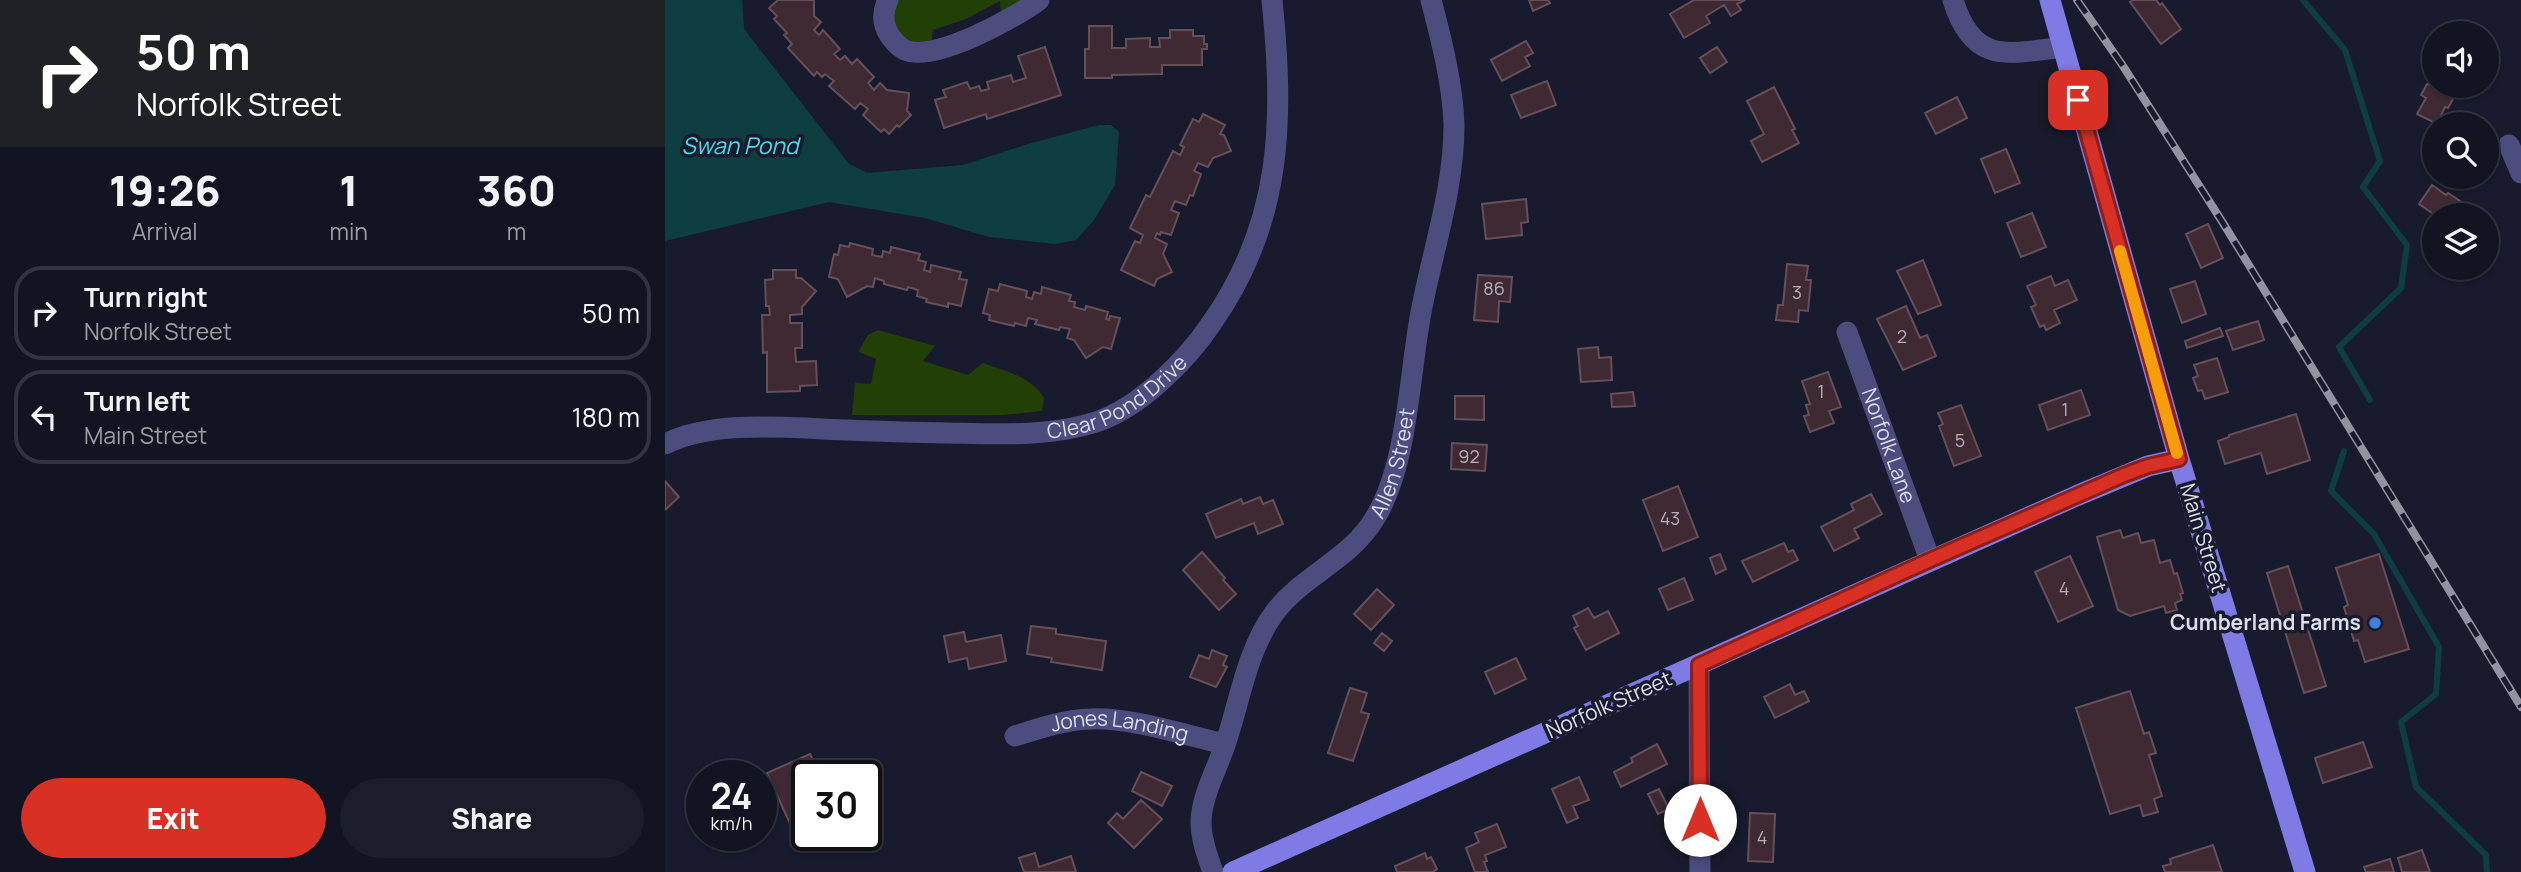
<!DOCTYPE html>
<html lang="en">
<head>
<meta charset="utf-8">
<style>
  body { margin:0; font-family:Manrope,sans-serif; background:#1b1d2a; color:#f1f3f6; height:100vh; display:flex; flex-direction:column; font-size:26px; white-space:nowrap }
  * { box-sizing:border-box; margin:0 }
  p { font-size:23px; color:#9c9ea5 }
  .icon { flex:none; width:38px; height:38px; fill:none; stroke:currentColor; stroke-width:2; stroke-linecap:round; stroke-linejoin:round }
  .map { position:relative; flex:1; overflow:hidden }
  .drawer { display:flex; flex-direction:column; background:#121422; width:665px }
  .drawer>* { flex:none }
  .guide { background:#202124; color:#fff; overflow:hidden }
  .buttons { position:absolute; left:1757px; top:21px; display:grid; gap:14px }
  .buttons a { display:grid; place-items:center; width:77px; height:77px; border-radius:50%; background:#121422; box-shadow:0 2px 5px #0004,0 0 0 2px #313340; font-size:35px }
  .speed { position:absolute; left:21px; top:760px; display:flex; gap:14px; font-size:35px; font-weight:700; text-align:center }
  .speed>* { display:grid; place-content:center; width:91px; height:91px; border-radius:50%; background:#121422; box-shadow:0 2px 5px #0004,0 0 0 2px #313340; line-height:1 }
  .speed small { font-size:18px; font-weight:400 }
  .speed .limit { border:4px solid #111; border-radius:10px; background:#fff; color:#111 }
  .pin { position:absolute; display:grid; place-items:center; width:60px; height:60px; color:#fff; margin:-30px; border-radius:14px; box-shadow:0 4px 10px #0006 }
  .me { position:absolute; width:77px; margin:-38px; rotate:0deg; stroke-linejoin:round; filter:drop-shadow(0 0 5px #0008) }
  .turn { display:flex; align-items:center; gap:24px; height:147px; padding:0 21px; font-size:32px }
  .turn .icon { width:91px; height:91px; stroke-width:2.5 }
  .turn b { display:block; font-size:49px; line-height:60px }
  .eta { display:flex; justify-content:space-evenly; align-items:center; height:119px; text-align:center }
  .eta b { font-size:42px; font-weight:800; line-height:49px }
  .cta { display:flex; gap:14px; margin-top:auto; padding:14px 21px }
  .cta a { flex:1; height:80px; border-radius:42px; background:#d93025; color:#fff; font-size:28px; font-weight:800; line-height:80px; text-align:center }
  .cta a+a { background:#1b1d2a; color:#f1f3f6 }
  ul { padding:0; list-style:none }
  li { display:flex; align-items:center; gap:21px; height:94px; margin:0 14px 10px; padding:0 7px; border:4px solid #313340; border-radius:28px }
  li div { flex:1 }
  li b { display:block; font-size:26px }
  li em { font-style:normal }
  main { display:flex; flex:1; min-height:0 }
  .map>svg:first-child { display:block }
</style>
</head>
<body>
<main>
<section class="drawer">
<div class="guide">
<div class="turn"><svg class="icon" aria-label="right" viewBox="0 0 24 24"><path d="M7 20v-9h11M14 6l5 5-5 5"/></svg><div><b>50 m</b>Norfolk Street</div></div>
</div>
<div class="eta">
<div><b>19:26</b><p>Arrival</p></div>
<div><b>1</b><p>min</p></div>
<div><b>360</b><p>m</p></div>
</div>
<ul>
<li><svg class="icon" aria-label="right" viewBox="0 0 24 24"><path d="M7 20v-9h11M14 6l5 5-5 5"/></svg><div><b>Turn right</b><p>Norfolk Street</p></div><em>50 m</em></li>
<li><svg class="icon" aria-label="left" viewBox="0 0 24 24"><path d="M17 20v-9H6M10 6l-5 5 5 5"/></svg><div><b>Turn left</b><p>Main Street</p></div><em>180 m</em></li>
</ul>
<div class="cta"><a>Exit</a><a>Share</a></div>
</section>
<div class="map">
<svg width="1856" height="872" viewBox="0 0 1856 872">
  <rect width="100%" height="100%" fill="#181b2d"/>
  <!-- green -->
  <path fill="#224005" d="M 232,0 L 363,0 L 336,16 L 335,1 L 301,19 L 268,30 L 266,45 L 240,40 L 224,16 Z
    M 213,330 L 270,346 L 258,361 L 303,375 L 318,363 C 340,371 367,377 379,398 L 377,411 L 338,415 L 187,415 L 190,383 L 206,384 L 211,359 L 194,352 L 194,350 L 203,335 Z"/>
  <!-- water -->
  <path fill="#0f3e42" d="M 0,0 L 77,0 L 79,29 L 184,164 L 202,173 L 298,165 L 363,144 L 434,125 L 446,125 L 454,132 L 450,185 L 429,220 L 411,240 L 390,244 L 324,237 L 260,218 L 164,202 L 0,241 Z"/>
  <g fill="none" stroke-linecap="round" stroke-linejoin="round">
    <!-- stream -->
    <path stroke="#0f3e42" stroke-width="6" d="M 1638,0 L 1680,50 L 1715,161 L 1698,187 L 1742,245 L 1736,288 L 1674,347 L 1705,400
      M 1679,451 L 1666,491 L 1709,534 L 1774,647 L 1771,694 L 1736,722 L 1751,787 L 1821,855 L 1822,872"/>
  </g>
  <!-- building -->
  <path fill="#3f2932" stroke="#674f59" stroke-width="2" d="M 113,0 L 149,0 L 149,16 L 156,22 L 149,30 L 154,35 L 158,30 L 175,49 L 169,54 L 175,60 L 180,56 L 187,64 L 192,59 L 209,77 L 203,83 L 209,90 L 215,83 L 222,90 L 244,93 L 242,111 L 246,115 L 234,127 L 232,125 L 224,134 L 219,129 L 216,132 L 198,115 L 203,109 L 195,103 L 190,109 L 164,86 L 169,81 L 160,74 L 157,77 L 152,72 L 149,76 L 123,48 L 127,44 L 119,35 L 122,33 L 109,19 L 112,16 L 104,8 Z
    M 864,0 L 883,0 L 885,3 L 868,11 Z
    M 1029,0 L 1080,0 L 1072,4 L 1076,10 L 1066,16 L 1059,5 L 1041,16 L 1045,23 L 1019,38 L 1005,14 Z
    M 1468,0 L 1491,0 L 1495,5 L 1497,3 L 1516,29 L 1496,44 L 1465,2 Z
    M 424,26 L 447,26 L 447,48 L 461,48 L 461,39 L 485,38 L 485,47 L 495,47 L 494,38 L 505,38 L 505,30 L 528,30 L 528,36 L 539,36 L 539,44 L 542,44 L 542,49 L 537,49 L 537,65 L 497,65 L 497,74 L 447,75 L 447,78 L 420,78 L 420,49 L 424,49 Z
    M 861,41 L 868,53 L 860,57 L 865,66 L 837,81 L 826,60 Z
    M 380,47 L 396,95 L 322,119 L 321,114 L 279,128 L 270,100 L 281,97 L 278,90 L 302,82 L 305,89 L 314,86 L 316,91 L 324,89 L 322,82 L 346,75 L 348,82 L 361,78 L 353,56 Z
    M 1052,47 L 1062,62 L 1045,73 L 1035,58 Z
    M 882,81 L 891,105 L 856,118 L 846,95 Z
    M 1769,82 L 1769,86 L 1795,86 L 1783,108 L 1780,107 L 1772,124 L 1752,114 L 1761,98 L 1756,95 L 1762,84 L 1767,86 Z
    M 1109,87 L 1130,129 L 1127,130 L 1134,143 L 1097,162 L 1086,141 L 1099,134 L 1082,101 Z
    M 1292,97 L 1302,118 L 1271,134 L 1260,113 Z
    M 538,114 L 560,125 L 555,134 L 559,135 L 566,151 L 548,158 L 543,167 L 533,163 L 529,171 L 536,174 L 528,196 L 525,195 L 521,205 L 510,201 L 506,210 L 514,213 L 506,235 L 496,232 L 495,235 L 492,233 L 490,238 L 502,244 L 498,254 L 507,272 L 492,279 L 489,286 L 456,270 L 470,241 L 475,243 L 478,235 L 465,228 L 481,195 L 485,197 L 508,151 L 515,155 L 519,147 L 515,145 L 528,119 L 534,122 Z
    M 1341,149 L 1355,183 L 1330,193 L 1316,159 Z
    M 1767,185 L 1781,195 L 1783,193 L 1816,215 L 1770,215 L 1754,204 Z
    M 861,199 L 863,222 L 856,223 L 857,235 L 821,239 L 817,204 Z
    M 1367,213 L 1381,247 L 1356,257 L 1342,223 Z
    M 1543,224 L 1558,258 L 1536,268 L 1521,234 Z
    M 185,243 L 208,249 L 207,255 L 217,257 L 218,251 L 225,253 L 226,247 L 255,254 L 253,260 L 261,262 L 259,270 L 265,272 L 266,265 L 296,272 L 294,279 L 302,280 L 296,306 L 283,303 L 283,307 L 261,302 L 262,299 L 252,296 L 253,290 L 243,287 L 242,290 L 219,284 L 219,281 L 210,278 L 208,287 L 202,286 L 182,297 L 173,279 L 164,277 L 169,254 L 173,255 L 175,245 L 184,247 Z
    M 1258,260 L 1276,305 L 1253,314 L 1232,271 Z
    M 1122,264 L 1143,266 L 1141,280 L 1146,280 L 1143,311 L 1134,310 L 1133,322 L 1111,320 L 1113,305 L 1118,305 Z
    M 108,270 L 131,270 L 131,278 L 136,278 L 151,291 L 137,307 L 137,314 L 125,315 L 125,323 L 137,323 L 137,348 L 130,348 L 131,362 L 151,361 L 152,385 L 135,386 L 135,391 L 102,392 L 102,352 L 98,353 L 97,315 L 105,315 L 104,306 L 101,306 L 100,280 L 108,279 Z
    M 813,275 L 847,277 L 845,302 L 834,301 L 833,322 L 809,320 Z
    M 1386,276 L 1390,286 L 1403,280 L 1412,300 L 1389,310 L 1395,323 L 1381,330 L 1379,325 L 1375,327 L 1366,307 L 1371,305 L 1362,286 Z
    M 1530,281 L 1541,314 L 1517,323 L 1505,289 Z
    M 335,284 L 362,291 L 361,297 L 367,299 L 369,292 L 376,294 L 377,287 L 406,295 L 404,301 L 410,302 L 409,307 L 420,310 L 421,306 L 443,312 L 441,319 L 444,320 L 445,316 L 455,318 L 446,349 L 438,347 L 421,358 L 409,340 L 402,338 L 405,329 L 395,327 L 394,330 L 370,324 L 372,320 L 363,318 L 361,326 L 350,323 L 349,326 L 324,320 L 325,315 L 318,313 L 324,289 L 333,291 Z
    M 1241,306 L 1255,338 L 1262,335 L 1271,356 L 1238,370 L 1212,319 Z
    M 1593,321 L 1599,340 L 1568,350 L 1561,331 Z
    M 1555,328 L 1558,336 L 1522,348 L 1520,341 Z
    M 933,347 L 934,358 L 946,357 L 947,380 L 916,382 L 913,349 Z
    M 1552,358 L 1563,392 L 1540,399 L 1537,390 L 1533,391 L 1528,378 L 1533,376 L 1529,365 Z
    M 1163,372 L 1176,407 L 1164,411 L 1169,423 L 1145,432 L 1139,416 L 1144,415 L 1141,405 L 1145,404 L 1137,381 Z
    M 1416,390 L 1425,415 L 1383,430 L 1374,405 Z
    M 968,392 L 970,406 L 947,407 L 946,394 Z
    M 790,396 L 819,396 L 819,420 L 790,419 Z
    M 1296,405 L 1316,456 L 1289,466 L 1274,426 L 1278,424 L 1273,413 Z
    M 1631,414 L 1645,460 L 1602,474 L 1596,453 L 1560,464 L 1553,441 L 1564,437 L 1564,435 Z
    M 787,443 L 822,445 L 820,471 L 786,469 Z
    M 0,481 L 14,497 L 0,510 Z
    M 1013,486 L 1033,537 L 998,551 L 978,500 Z
    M 1206,494 L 1217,514 L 1189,529 L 1194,538 L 1169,551 L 1156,527 L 1189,510 L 1186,504 Z
    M 595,497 L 598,504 L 608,500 L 618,524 L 593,534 L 589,523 L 551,538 L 541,514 L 576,499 L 578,504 Z
    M 1455,530 L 1458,538 L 1473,533 L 1476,543 L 1489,540 L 1495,563 L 1505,560 L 1509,574 L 1512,573 L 1518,593 L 1515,594 L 1517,600 L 1510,603 L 1512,610 L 1501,613 L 1499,606 L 1465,616 L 1453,610 L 1432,537 Z
    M 1119,543 L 1123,552 L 1128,550 L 1133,560 L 1088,582 L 1077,561 Z
    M 537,552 L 560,578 L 558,580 L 571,594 L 554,610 L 518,570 Z
    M 1055,554 L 1061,569 L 1051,574 L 1045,558 Z
    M 1714,554 L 1744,649 L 1700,662 L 1693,640 L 1689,641 L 1679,607 L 1683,605 L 1671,568 Z
    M 1405,556 L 1428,606 L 1393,622 L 1370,572 Z
    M 1623,566 L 1661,686 L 1639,693 L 1602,573 Z
    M 1019,578 L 1028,600 L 1003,610 L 994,589 Z
    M 712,589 L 729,605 L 706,630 L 689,614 Z
    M 923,608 L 929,618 L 943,611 L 954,633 L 921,650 L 909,628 L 913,626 L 908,616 Z
    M 366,626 L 391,629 L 391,634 L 441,641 L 437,670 L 386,662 L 387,658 L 362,654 Z
    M 299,632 L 301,642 L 336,635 L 341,661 L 304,669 L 302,658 L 284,662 L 279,636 Z
    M 717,633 L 727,641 L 719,651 L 709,643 Z
    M 547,650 L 562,656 L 558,665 L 562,667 L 551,687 L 525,677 L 534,655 L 544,659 Z
    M 851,658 L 861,679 L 830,694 L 820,672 Z
    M 1125,684 L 1130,695 L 1139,691 L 1144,701 L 1110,718 L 1099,697 Z
    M 685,688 L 702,693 L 696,712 L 704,714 L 688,761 L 663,753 Z
    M 1465,691 L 1479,734 L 1484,732 L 1491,753 L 1484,755 L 1497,796 L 1489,799 L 1493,812 L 1478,816 L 1475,805 L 1445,814 L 1411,708 Z
    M 1698,742 L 1707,767 L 1658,783 L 1650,758 Z
    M 992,744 L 1002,764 L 956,787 L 949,772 L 968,762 L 966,758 Z
    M 145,754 L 150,764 L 157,761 L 163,775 L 142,775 L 142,832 L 131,837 L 102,773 Z
    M 476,772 L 507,786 L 497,806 L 467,791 Z
    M 914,777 L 924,800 L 908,806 L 913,818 L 902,823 L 887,789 Z
    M 994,789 L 1004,809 L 993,814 L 983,794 Z
    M 476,800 L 497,819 L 469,848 L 443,823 L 452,813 L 458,819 Z
    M 1085,813 L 1110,814 L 1108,862 L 1083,861 Z
    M 832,824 L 841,847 L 820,855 L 822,861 L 819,862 L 823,872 L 810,872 L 801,848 L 814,842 L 810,833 Z
    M 1548,845 L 1557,872 L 1500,872 L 1498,866 L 1506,864 L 1505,859 Z
    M 1757,850 L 1765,872 L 1737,872 L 1733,858 Z
    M 370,853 L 374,867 L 406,856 L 411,872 L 359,872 L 354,858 Z
    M 760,853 L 762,859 L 766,857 L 772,869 L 768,872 L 732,872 L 730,866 Z
    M 1725,859 L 1729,872 L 1701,872 L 1699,867 Z"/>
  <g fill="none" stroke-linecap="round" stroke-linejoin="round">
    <!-- minor -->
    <g stroke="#4d4c7f" stroke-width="21">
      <path d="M 223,0 C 217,12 217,24 225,36 C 228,40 235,48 240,50 C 269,63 350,18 374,0"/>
      <path d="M 1288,0 C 1308,65 1342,54 1398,47"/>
      <path d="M 1844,145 L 1856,173"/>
      <path id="s1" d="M 1182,332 L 1265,560"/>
      <path id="s2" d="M 0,444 C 40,424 97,426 141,428 C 188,431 236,432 283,433 C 332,434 384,437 431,422 C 474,408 521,361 546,324 C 618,222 619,120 607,0"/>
      <path d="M 1034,665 L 1035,872"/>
      <path id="s3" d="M 350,736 C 375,728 399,720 425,719 C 461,716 523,736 560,744"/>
      <path id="s4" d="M 548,872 C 542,855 536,839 536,821 C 537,795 552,769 560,745 C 575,701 582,649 610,612 C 638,575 685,560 710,518 C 744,463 744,371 757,307 C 769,246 789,188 789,125 C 788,85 776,38 766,0"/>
    </g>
    <!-- major -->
    <path stroke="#7f7ae4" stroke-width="21" d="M 1385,0 L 1514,459 L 1640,872
      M 568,872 L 1411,496 L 1483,466 L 1514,459"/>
    <!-- rail casing -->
    <g stroke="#9093a2" stroke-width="8">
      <path id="rail" d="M 1412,0 L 1458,66 L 1558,223 L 1856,707"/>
    </g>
    <!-- rail -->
    <use href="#rail" stroke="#181b2d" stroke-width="5" stroke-dasharray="16" stroke-linecap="butt"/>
  </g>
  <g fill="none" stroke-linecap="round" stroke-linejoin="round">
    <!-- route casing -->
    <g stroke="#8d1f18" stroke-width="18">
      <path id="route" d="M 1035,820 L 1034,665 L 1265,560 L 1459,475 L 1483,466 L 1514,459 L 1413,100"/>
    </g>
    <!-- route -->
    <use href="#route" stroke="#d93025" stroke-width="12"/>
    <!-- slow -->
    <path stroke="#f59e0b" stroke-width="12" d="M 1455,251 L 1512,453"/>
  </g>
  <!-- markers -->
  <circle fill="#3f7fe0" stroke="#181b2d" stroke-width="2.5" cx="1710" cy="623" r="7"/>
  <g text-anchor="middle" stroke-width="7" stroke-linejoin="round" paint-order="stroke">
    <!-- number labels -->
    <g font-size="18" fill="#b4b1bd">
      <text x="829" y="295">86</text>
      <text x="1132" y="299">3</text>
      <text x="1237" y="343">2</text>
      <text x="1156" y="398">1</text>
      <text x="1400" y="416">1</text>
      <text x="1295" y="447">5</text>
      <text x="804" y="463">92</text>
      <text x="1005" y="525">43</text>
      <text x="1399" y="595">4</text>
      <text x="1097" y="844">4</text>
    </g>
    <!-- street labels -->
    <g font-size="21" fill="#dbdeeb" stroke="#181b2d">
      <text dy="7" stroke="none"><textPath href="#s2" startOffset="464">Clear Pond Drive</textPath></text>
      <text dy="7" stroke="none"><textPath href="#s1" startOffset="121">Norfolk Lane</textPath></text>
      <text dy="7" stroke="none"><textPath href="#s4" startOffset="472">Allen Street</textPath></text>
      <text transform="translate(1538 538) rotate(73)" y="7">Main Street</text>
      <text transform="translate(944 705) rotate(-24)" y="7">Norfolk Street</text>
      <text dy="7" stroke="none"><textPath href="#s3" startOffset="107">Jones Landing</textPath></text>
    </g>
    <!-- poi labels -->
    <g font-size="21" font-weight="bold" fill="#dbdeeb" stroke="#181b2d" text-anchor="end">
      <text x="1696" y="630">Cumberland Farms</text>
    </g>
    <!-- water labels -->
    <g font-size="23" font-style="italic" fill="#47dbea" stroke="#181b2d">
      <text x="75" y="154">Swan Pond</text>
    </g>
  </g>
</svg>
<div class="buttons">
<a><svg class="icon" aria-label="sound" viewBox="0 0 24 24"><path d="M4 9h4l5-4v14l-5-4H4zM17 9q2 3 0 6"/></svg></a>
<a><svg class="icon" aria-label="search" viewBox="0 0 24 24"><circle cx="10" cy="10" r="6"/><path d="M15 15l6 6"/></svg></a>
<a><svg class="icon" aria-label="layers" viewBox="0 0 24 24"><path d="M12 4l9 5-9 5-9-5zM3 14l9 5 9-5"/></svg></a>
</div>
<div class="speed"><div>24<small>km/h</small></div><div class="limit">30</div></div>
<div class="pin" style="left:1413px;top:100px;background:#d93025"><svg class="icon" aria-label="arrive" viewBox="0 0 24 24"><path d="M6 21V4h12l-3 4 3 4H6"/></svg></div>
<svg class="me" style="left:1035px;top:820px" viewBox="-20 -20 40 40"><circle r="19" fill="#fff"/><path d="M0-13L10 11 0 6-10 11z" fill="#d93025"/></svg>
</div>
</main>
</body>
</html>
